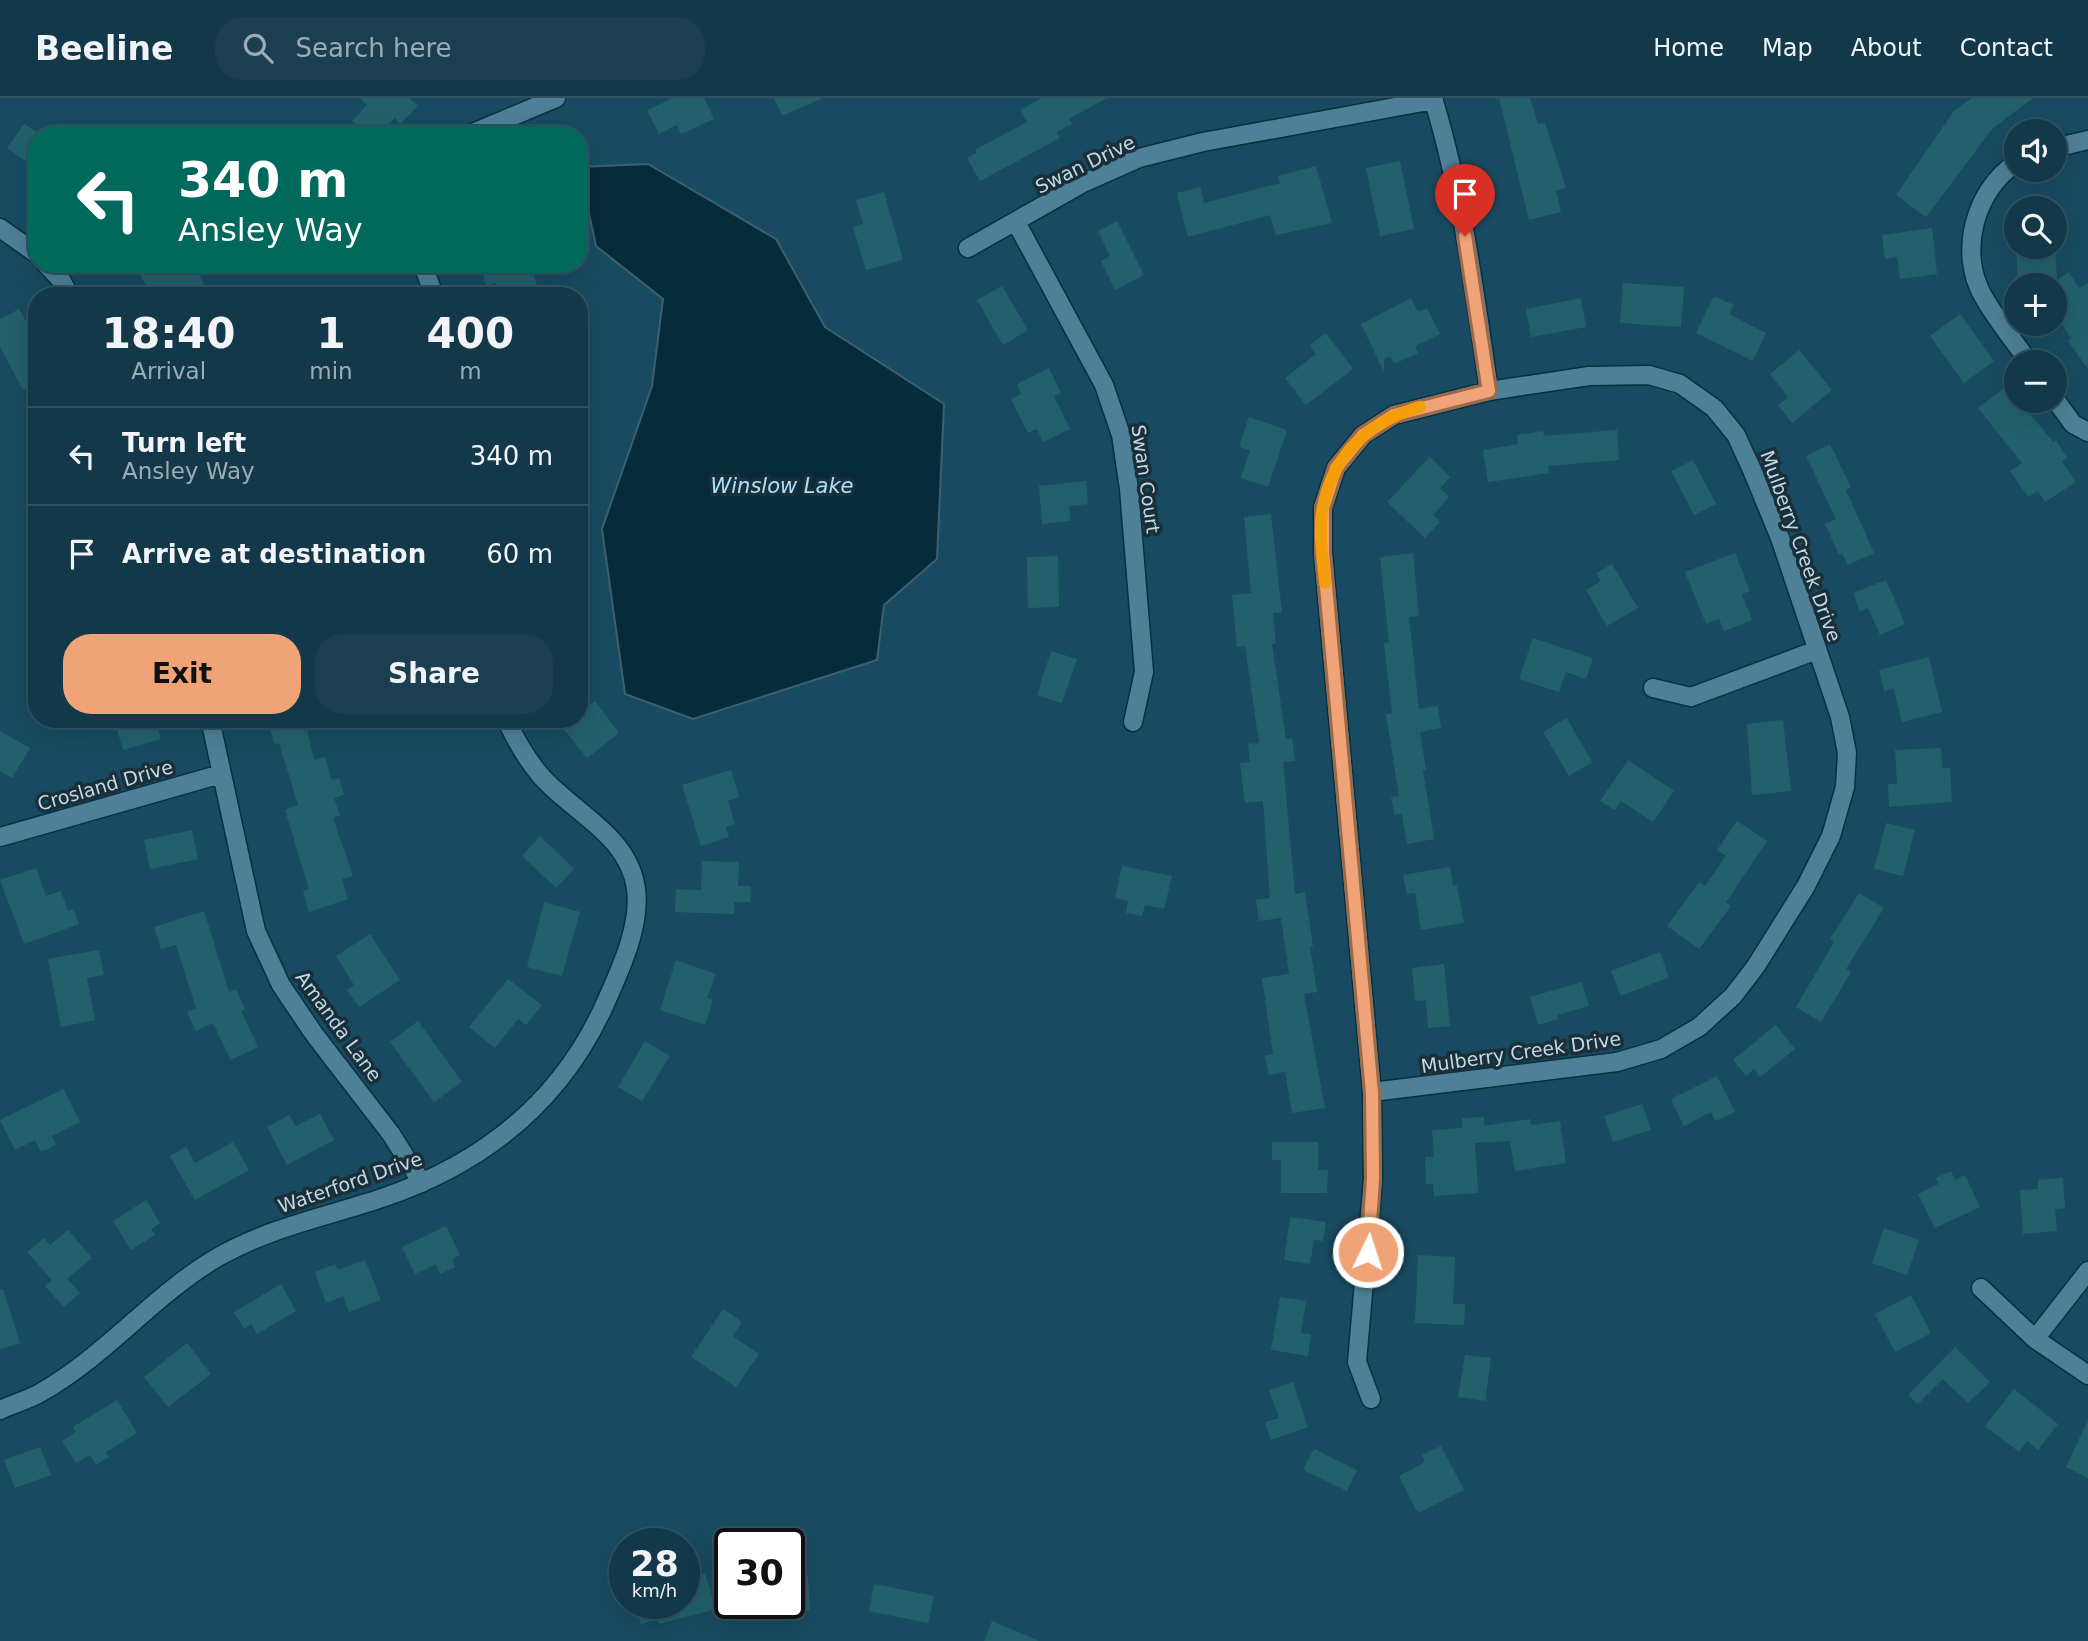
<!DOCTYPE html>
<html lang="en">
<head>
<meta charset="utf-8">
<style>
  body { margin:0; font-family:"DejaVu Sans",sans-serif; background:#1b3f50; color:#f1f3f6; height:100vh; display:flex; flex-direction:column; font-size:26px; white-space:nowrap }
  * { box-sizing:border-box; margin:0 }
  p { font-size:23px; color:#9cacb4 }
  .icon { flex:none; width:38px; height:38px; fill:none; stroke:currentColor; stroke-width:2; stroke-linecap:round; stroke-linejoin:round }
  .map { position:relative; flex:1; overflow:hidden }
  .drawer { position:absolute; left:28px; top:189px; width:560px; height:441px; display:flex; flex-direction:column; background:#123849; border-radius:28px; box-shadow:0 7px 28px #0002,0 0 0 2px #315261 }
  .drawer>* { flex:none }
  .top-card { position:absolute; left:28px; top:28px; width:560px; height:147px; border-radius:28px; box-shadow:0 7px 28px #0002,0 0 0 2px #315261; background:#00695c; color:#fff; overflow:hidden }
  .buttons { position:absolute; left:2004px; top:21px; display:grid; gap:14px }
  .buttons a { display:grid; place-items:center; width:63px; height:63px; border-radius:50%; background:#123849; box-shadow:0 7px 28px #0002,0 0 0 2px #315261; font-size:35px }
  .speed { position:absolute; left:609px; top:1430px; display:flex; gap:14px; font-size:35px; font-weight:700; text-align:center }
  .speed>* { display:grid; place-content:center; width:91px; height:91px; border-radius:50%; background:#123849; box-shadow:0 7px 28px #0002,0 0 0 2px #315261; line-height:1 }
  .speed small { font-size:18px; font-weight:400 }
  .speed .limit { border:4px solid #111; border-radius:10px; background:#fff; color:#111 }
  .pin { position:absolute; display:grid; place-items:center; width:60px; height:60px; color:#fff; margin:-72px -30px; border-radius:50% 50% 50% 0; rotate:-45deg; box-shadow:0 0 7px #0007 }
  .pin .icon { rotate:45deg }
  .me { position:absolute; width:77px; margin:-38px; rotate:4deg; stroke-linejoin:round; filter:drop-shadow(0 0 5px #0008) }
  .turn { display:flex; align-items:center; gap:24px; height:147px; padding:0 35px; font-size:32px }
  .turn .icon { width:91px; height:91px; stroke-width:2.5 }
  .turn b { display:block; font-size:49px; line-height:60px }
  .eta { display:flex; justify-content:space-evenly; align-items:center; height:119px; text-align:center }
  .eta b { font-size:42px; font-weight:700; line-height:49px }
  .cta { display:flex; gap:14px; margin-top:auto; padding:14px 35px }
  .cta a { flex:1; height:80px; border-radius:28px; background:#efa377; color:#111; font-size:28px; font-weight:700; line-height:80px; text-align:center }
  .cta a+a { background:#1b3f50; color:#f1f3f6 }
  ul { padding:0; list-style:none }
  li { display:flex; align-items:center; gap:21px; height:98px; padding:0 35px; border-top:2px solid #315261 }
  li div { flex:1 }
  li b { display:block; font-size:26px }
  li em { font-style:normal }
  header { display:flex; align-items:center; gap:42px; box-sizing:border-box; height:98px; padding:0 35px; background:#123849; border-bottom:2px solid #315261 }
  header strong { font-size:33px }
  nav { display:flex; gap:38px; margin-inline-start:auto; font-size:24px }
  .search { width:490px; height:63px; background:#1b3f50; display:flex; align-items:center; gap:18px; box-sizing:border-box; padding:0 24px; border-radius:28px; color:#9cacb4; font-size:26px }
  .map>svg:first-child { display:block }
</style>
</head>
<body>
<header>
<strong>Beeline</strong>
<div class="search"><svg class="icon" aria-label="search" viewBox="0 0 24 24"><circle cx="10" cy="10" r="6"/><path d="M15 15l6 6"/></svg>Search here</div>
<nav><a>Home</a><a>Map</a><a>About</a><a>Contact</a></nav>
</header>
<div class="map">
<svg width="2088" height="1543" viewBox="0 0 2088 1543">
  <rect width="100%" height="100%" fill="#184b61"/>
  <!-- water -->
  <path fill="#062b3a" stroke="#3e606e" stroke-width="2" d="M 648,66 L 776,141 L 825,229 L 944,306 L 937,461 L 884,507 L 877,562 L 693,621 L 625,596 L 602,431 L 652,288 L 663,201 L 596,148 L 579,69 Z"/>
  <!-- building -->
  <path fill="#22616c" d="M 360,0 L 409,0 L 418,8 L 400,26 L 395,20 L 378,37 L 365,37 L 352,23 L 367,7 Z
    M 673,0 L 704,0 L 714,21 L 681,36 L 677,27 L 659,36 L 647,12 Z
    M 774,0 L 823,0 L 782,18 Z
    M 1042,0 L 1107,0 L 1069,21 L 1072,26 L 1057,34 L 1060,40 L 980,83 L 967,60 L 977,55 L 975,52 L 1027,24 L 1020,12 Z
    M 1499,0 L 1530,0 L 1538,26 L 1545,25 L 1566,90 L 1556,93 L 1561,114 L 1529,122 Z
    M 1972,0 L 2033,0 L 1992,31 L 1926,119 L 1896,97 L 1954,13 Z
    M 24,26 L 37,34 L 37,71 L 7,50 Z
    M 1400,63 L 1414,131 L 1380,138 L 1366,70 Z
    M 1316,68 L 1332,125 L 1276,137 L 1270,117 L 1188,139 L 1177,95 L 1200,89 L 1204,105 L 1280,85 L 1278,78 Z
    M 884,94 L 903,162 L 866,172 L 853,129 L 863,126 L 856,102 Z
    M 1117,123 L 1144,177 L 1115,192 L 1101,163 L 1110,158 L 1098,133 Z
    M 1932,130 L 1937,176 L 1900,181 L 1897,159 L 1885,161 L 1882,137 Z
    M 2016,149 L 2055,149 L 2057,182 L 2069,174 L 2079,190 L 2088,185 L 2088,271 L 2068,243 L 2071,240 L 2054,213 L 2054,187 L 2018,187 Z
    M 135,166 L 181,166 L 186,176 L 196,171 L 207,192 L 195,198 L 151,198 Z
    M 480,166 L 531,166 L 540,198 L 499,198 L 496,185 L 486,188 Z
    M 1623,185 L 1684,189 L 1681,229 L 1620,225 Z
    M 1002,188 L 1028,232 L 1003,247 L 977,202 Z
    M 1714,198 L 1734,207 L 1729,216 L 1766,235 L 1753,263 L 1696,235 Z
    M 1411,200 L 1418,214 L 1427,210 L 1440,236 L 1415,248 L 1418,255 L 1394,266 L 1390,258 L 1384,261 L 1384,274 L 1361,226 Z
    M 1581,200 L 1586,229 L 1531,239 L 1526,211 Z
    M 19,211 L 37,243 L 37,285 L 23,292 L 0,249 L 0,221 Z
    M 1960,216 L 1994,263 L 1964,285 L 1930,238 Z
    M 1326,235 L 1353,271 L 1306,307 L 1285,280 L 1316,256 L 1310,247 Z
    M 1799,252 L 1832,292 L 1792,325 L 1778,307 L 1788,299 L 1770,276 Z
    M 1049,270 L 1061,295 L 1054,298 L 1070,331 L 1043,344 L 1037,331 L 1028,335 L 1011,301 L 1021,296 L 1017,286 Z
    M 2008,287 L 2016,297 L 2016,303 L 2020,303 L 2053,344 L 2056,342 L 2067,360 L 2062,363 L 2076,384 L 2045,404 L 2038,393 L 2028,399 L 2010,373 L 2022,365 L 1978,310 Z
    M 1249,319 L 1287,332 L 1268,389 L 1241,380 L 1250,352 L 1239,349 Z
    M 1617,332 L 1619,362 L 1548,368 L 1549,375 L 1488,384 L 1483,352 L 1518,346 L 1517,337 L 1543,333 L 1544,338 Z
    M 1830,346 L 1851,389 L 1846,392 L 1874,455 L 1848,467 L 1842,455 L 1839,457 L 1825,426 L 1836,421 L 1806,358 Z
    M 1430,359 L 1450,379 L 1440,390 L 1449,399 L 1433,417 L 1440,424 L 1425,440 L 1387,404 Z
    M 1693,362 L 1716,406 L 1694,417 L 1671,373 Z
    M 1086,383 L 1088,406 L 1069,408 L 1070,423 L 1042,426 L 1039,388 Z
    M 1271,416 L 1282,514 L 1273,515 L 1276,545 L 1272,546 L 1286,641 L 1292,640 L 1295,663 L 1283,664 L 1295,796 L 1305,794 L 1313,848 L 1310,849 L 1317,894 L 1304,896 L 1325,1010 L 1292,1015 L 1285,974 L 1269,977 L 1265,958 L 1273,956 L 1262,880 L 1289,876 L 1281,820 L 1259,823 L 1256,802 L 1270,800 L 1263,703 L 1245,705 L 1240,665 L 1250,664 L 1248,646 L 1259,645 L 1245,548 L 1237,549 L 1232,497 L 1251,495 L 1244,419 Z
    M 1413,455 L 1419,518 L 1409,519 L 1419,611 L 1438,608 L 1441,630 L 1420,634 L 1426,672 L 1423,672 L 1434,741 L 1407,746 L 1402,716 L 1395,717 L 1391,699 L 1399,698 L 1386,616 L 1392,615 L 1384,545 L 1389,544 L 1380,459 Z
    M 1735,455 L 1750,493 L 1742,496 L 1752,522 L 1724,533 L 1719,521 L 1706,526 L 1685,474 Z
    M 1058,458 L 1059,509 L 1028,510 L 1027,459 Z
    M 1612,466 L 1638,510 L 1607,528 L 1586,492 L 1601,483 L 1596,475 Z
    M 1886,482 L 1905,526 L 1880,537 L 1868,510 L 1860,513 L 1853,495 Z
    M 1533,540 L 1593,560 L 1586,581 L 1566,574 L 1559,594 L 1519,581 Z
    M 1051,553 L 1077,561 L 1062,605 L 1037,597 Z
    M 1929,559 L 1942,614 L 1902,624 L 1893,590 L 1884,593 L 1879,572 Z
    M 595,603 L 619,635 L 587,660 L 562,629 L 571,621 L 579,621 L 579,615 Z
    M 1567,620 L 1592,664 L 1569,678 L 1543,634 Z
    M 114,621 L 155,621 L 161,641 L 123,652 Z
    M 268,621 L 305,621 L 314,662 L 325,659 L 332,682 L 339,680 L 344,697 L 334,700 L 340,717 L 333,720 L 353,778 L 342,781 L 348,801 L 309,814 L 303,793 L 309,791 L 285,712 L 298,707 L 279,645 L 274,646 Z
    M 1783,622 L 1791,693 L 1752,697 L 1747,626 Z
    M 0,633 L 30,650 L 12,680 L 0,673 Z
    M 1941,650 L 1942,670 L 1950,670 L 1952,704 L 1889,709 L 1888,686 L 1897,686 L 1895,652 Z
    M 1628,662 L 1674,693 L 1653,724 L 1621,703 L 1615,712 L 1600,703 Z
    M 731,672 L 739,699 L 728,703 L 735,726 L 726,729 L 729,739 L 701,748 L 682,687 Z
    M 1737,723 L 1767,743 L 1726,804 L 1731,808 L 1699,851 L 1667,828 L 1699,784 L 1705,788 L 1726,758 L 1717,752 Z
    M 1886,725 L 1915,732 L 1903,778 L 1874,771 Z
    M 192,732 L 198,761 L 150,771 L 144,742 Z
    M 540,738 L 574,771 L 556,790 L 522,758 Z
    M 702,763 L 739,764 L 738,788 L 751,788 L 750,804 L 734,804 L 734,816 L 675,814 L 676,791 L 701,792 Z
    M 1122,768 L 1172,778 L 1164,811 L 1145,807 L 1142,818 L 1126,815 L 1128,803 L 1115,800 Z
    M 1450,769 L 1453,788 L 1457,787 L 1464,825 L 1421,832 L 1415,795 L 1407,796 L 1403,777 Z
    M 36,770 L 46,798 L 61,793 L 68,813 L 73,811 L 79,826 L 24,846 L 0,782 Z
    M 1859,795 L 1884,810 L 1846,871 L 1851,874 L 1821,924 L 1796,909 L 1834,844 L 1830,841 Z
    M 544,804 L 580,814 L 562,878 L 527,869 Z
    M 204,813 L 229,894 L 236,891 L 245,911 L 241,913 L 258,949 L 231,962 L 213,925 L 196,933 L 187,914 L 196,910 L 176,847 L 161,851 L 154,829 Z
    M 370,836 L 400,882 L 359,909 L 347,892 L 354,887 L 336,858 Z
    M 99,852 L 104,877 L 87,880 L 95,922 L 61,929 L 48,861 Z
    M 1660,854 L 1669,879 L 1621,898 L 1611,873 Z
    M 676,862 L 716,876 L 707,900 L 713,902 L 705,927 L 660,912 Z
    M 1444,866 L 1450,928 L 1428,930 L 1426,902 L 1415,903 L 1412,870 Z
    M 508,881 L 542,907 L 526,927 L 518,921 L 495,950 L 469,929 Z
    M 1582,884 L 1589,908 L 1557,917 L 1559,921 L 1538,927 L 1530,899 Z
    M 418,923 L 462,984 L 434,1004 L 390,944 Z
    M 1776,927 L 1795,951 L 1760,979 L 1754,971 L 1746,978 L 1733,962 Z
    M 645,943 L 670,958 L 642,1003 L 618,989 Z
    M 1717,978 L 1735,1014 L 1715,1023 L 1711,1014 L 1684,1028 L 1671,1001 Z
    M 63,991 L 80,1024 L 52,1038 L 56,1047 L 41,1054 L 35,1042 L 15,1052 L 0,1022 Z
    M 1642,1006 L 1651,1032 L 1613,1044 L 1604,1018 Z
    M 320,1016 L 334,1042 L 287,1067 L 267,1029 L 289,1017 L 296,1028 Z
    M 1484,1019 L 1484,1028 L 1530,1021 L 1531,1027 L 1560,1023 L 1566,1065 L 1515,1073 L 1510,1043 L 1475,1045 L 1478,1095 L 1434,1098 L 1433,1086 L 1426,1086 L 1425,1059 L 1434,1059 L 1432,1032 L 1462,1030 L 1462,1020 Z
    M 233,1044 L 249,1072 L 195,1102 L 170,1058 L 186,1049 L 195,1065 Z
    M 1272,1044 L 1318,1044 L 1318,1072 L 1328,1072 L 1327,1095 L 1281,1095 L 1281,1062 L 1272,1062 Z
    M 1951,1073 L 1955,1082 L 1965,1077 L 1980,1109 L 1935,1130 L 1918,1096 L 1939,1086 L 1936,1080 Z
    M 2063,1080 L 2065,1110 L 2055,1111 L 2057,1133 L 2023,1136 L 2020,1092 L 2038,1091 L 2038,1082 Z
    M 146,1102 L 160,1125 L 151,1131 L 155,1137 L 131,1152 L 113,1123 Z
    M 1290,1119 L 1326,1124 L 1323,1143 L 1314,1142 L 1310,1166 L 1284,1162 Z
    M 446,1128 L 460,1157 L 452,1161 L 455,1169 L 440,1176 L 436,1166 L 415,1176 L 402,1149 Z
    M 1884,1130 L 1919,1142 L 1907,1177 L 1872,1165 Z
    M 68,1132 L 92,1160 L 67,1181 L 80,1195 L 64,1209 L 45,1188 L 52,1182 L 27,1154 L 44,1140 L 50,1147 Z
    M 1418,1157 L 1455,1159 L 1453,1206 L 1465,1206 L 1464,1227 L 1415,1225 Z
    M 365,1162 L 381,1202 L 349,1214 L 343,1198 L 326,1205 L 315,1174 L 335,1166 L 338,1172 Z
    M 281,1186 L 296,1213 L 257,1236 L 251,1226 L 244,1231 L 234,1214 Z
    M 3,1191 L 20,1245 L 0,1251 L 0,1192 Z
    M 1911,1197 L 1931,1235 L 1895,1254 L 1875,1216 Z
    M 1280,1199 L 1306,1203 L 1301,1235 L 1311,1236 L 1308,1258 L 1271,1252 Z
    M 723,1211 L 742,1224 L 733,1238 L 759,1256 L 736,1289 L 691,1259 Z
    M 187,1245 L 211,1276 L 168,1309 L 144,1279 Z
    M 1955,1249 L 1990,1284 L 1968,1305 L 1943,1281 L 1918,1306 L 1908,1297 Z
    M 1465,1257 L 1491,1260 L 1485,1303 L 1458,1299 Z
    M 1293,1284 L 1308,1329 L 1271,1342 L 1265,1324 L 1279,1320 L 1269,1292 Z
    M 2014,1291 L 2058,1326 L 2038,1352 L 2027,1343 L 2019,1354 L 1985,1328 Z
    M 117,1302 L 137,1335 L 106,1354 L 109,1359 L 96,1367 L 90,1357 L 76,1365 L 62,1343 L 76,1334 L 73,1329 Z
    M 2088,1322 L 2088,1380 L 2066,1369 Z
    M 1441,1348 L 1464,1392 L 1418,1415 L 1399,1378 L 1425,1364 L 1422,1357 Z
    M 40,1349 L 51,1377 L 15,1390 L 4,1362 Z
    M 1314,1351 L 1357,1372 L 1347,1393 L 1303,1372 Z
    M 705,1475 L 716,1511 L 659,1526 L 657,1521 L 641,1526 L 635,1505 L 684,1505 L 684,1481 Z
    M 808,1477 L 810,1513 L 789,1514 L 789,1479 Z
    M 874,1486 L 934,1498 L 928,1525 L 869,1513 Z
    M 992,1523 L 1039,1543 L 984,1543 Z"/>
  <g fill="none" stroke-linecap="round" stroke-linejoin="round">
    <!-- minor casing -->
    <g stroke="#083040" stroke-width="21">
      <path id="minor" d="M 1433,0 C 1462,96 1475,194 1489,293
        M 468,37 L 556,0
        M 2054,50 L 2088,42
        M 2016,65 C 1975,92 1958,154 1983,198 C 1996,221 2014,243 2029,264
        M 1016,124 L 1104,287 L 1121,337 L 1129,391 L 1144,574 L 1133,624
        M 0,130 L 37,156
        M 968,150 L 1083,85 L 1139,60 L 1203,44 L 1434,2
        M 46,166 L 61,182 L 70,198
        M 423,166 L 434,198
        M 2054,300 L 2073,326 L 2088,334
        M 1653,590 L 1691,599 L 1817,552
        M 210,621 L 256,833 L 281,887 L 314,936 L 391,1036 L 422,1085
        M 0,739 L 221,676
        M 1981,1190 L 2035,1241 L 2088,1277
        M 2035,1241 L 2088,1173
        M 1371,1301 L 1357,1264 L 1373,1081 L 1372,994 L 1323,455 L 1323,409 L 1336,370 L 1363,337 L 1394,317 L 1489,293 L 1589,278 L 1649,277 L 1680,286 L 1714,310 L 1736,337 L 1752,372 L 1780,440 L 1840,619 L 1847,655 L 1845,689 L 1831,738 L 1806,788 L 1756,868 L 1733,898 L 1699,929 L 1661,951 L 1617,964 L 1372,994
        M 0,1312 C 13,1306 28,1302 40,1295 C 106,1258 153,1197 218,1159 C 271,1129 325,1119 382,1100 C 483,1066 561,1004 605,906 C 620,872 641,828 636,791 C 629,737 573,715 540,677 C 526,660 515,641 506,621"/>
    </g>
    <!-- minor -->
    <use href="#minor" stroke="#4e8098" stroke-width="18"/>
  </g>
  <g fill="none" stroke-linecap="round" stroke-linejoin="round">
    <!-- route casing -->
    <g stroke="#9b6a4d" stroke-width="18">
      <path id="route" d="M 1368,1154 L 1373,1081 L 1372,995 L 1323,455 L 1323,410 L 1336,370 L 1363,337 L 1394,317 L 1489,293 L 1465,138"/>
    </g>
    <!-- route -->
    <use href="#route" stroke="#efa377" stroke-width="12"/>
    <!-- slow -->
    <path stroke="#f59e0b" stroke-width="12" d="M 1325,485 C 1323,461 1318,432 1323,409 C 1333,356 1370,323 1420,309"/>
  </g>
  <g text-anchor="middle" stroke-width="7" stroke-linejoin="round" paint-order="stroke">
    <!-- street labels -->
    <g font-size="19" fill="#c1dae7" stroke="#1a2f39">
      <text transform="translate(1085 66) rotate(-26)" y="7">Swan Drive</text>
      <text transform="translate(1146 381) rotate(82)" y="7">Swan Court</text>
      <text transform="translate(1801 448) rotate(70)" y="7">Mulberry Creek Drive</text>
      <text transform="translate(105 687) rotate(-16)" y="7">Crosland Drive</text>
      <text transform="translate(339 928) rotate(54)" y="7">Amanda Lane</text>
      <text transform="translate(1521 954) rotate(-8)" y="7">Mulberry Creek Drive</text>
      <text transform="translate(350 1084) rotate(-19)" y="7">Waterford Drive</text>
    </g>
    <!-- water labels -->
    <g font-size="21" font-style="italic" fill="#abe1fc" stroke="#1a2f39">
      <text x="782" y="395">Winslow Lake</text>
    </g>
  </g>
</svg>
<div class="buttons">
<a><svg class="icon" aria-label="sound" viewBox="0 0 24 24"><path d="M4 9h4l5-4v14l-5-4H4zM17 9q2 3 0 6"/></svg></a>
<a><svg class="icon" aria-label="search" viewBox="0 0 24 24"><circle cx="10" cy="10" r="6"/><path d="M15 15l6 6"/></svg></a>
<a>+</a>
<a>−</a>
</div>
<div class="speed"><div>28<small>km/h</small></div><div class="limit">30</div></div>
<div class="pin" style="left:1465px;top:138px;background:#d93025"><svg class="icon" aria-label="arrive" viewBox="0 0 24 24"><path d="M6 21V4h12l-3 4 3 4H6"/></svg></div>
<svg class="me" style="left:1368px;top:1154px" viewBox="-20 -20 40 40"><circle r="17" fill="#efa377" stroke="#fff" stroke-width="3"/><path d="M0-11L8 9 0 5-8 9z" fill="#fff"/></svg>
<div class="top-card">
<div class="turn"><svg class="icon" aria-label="left" viewBox="0 0 24 24"><path d="M17 20v-9H6M10 6l-5 5 5 5"/></svg><div><b>340 m</b>Ansley Way</div></div>
</div>
<section class="drawer">
<div class="eta">
<div><b>18:40</b><p>Arrival</p></div>
<div><b>1</b><p>min</p></div>
<div><b>400</b><p>m</p></div>
</div>
<ul>
<li><svg class="icon" aria-label="left" viewBox="0 0 24 24"><path d="M17 20v-9H6M10 6l-5 5 5 5"/></svg><div><b>Turn left</b><p>Ansley Way</p></div><em>340 m</em></li>
<li><svg class="icon" aria-label="arrive" viewBox="0 0 24 24"><path d="M6 21V4h12l-3 4 3 4H6"/></svg><div><b>Arrive at destination</b></div><em>60 m</em></li>
</ul>
<div class="cta"><a>Exit</a><a>Share</a></div>
</section>
</div>
</body>
</html>
